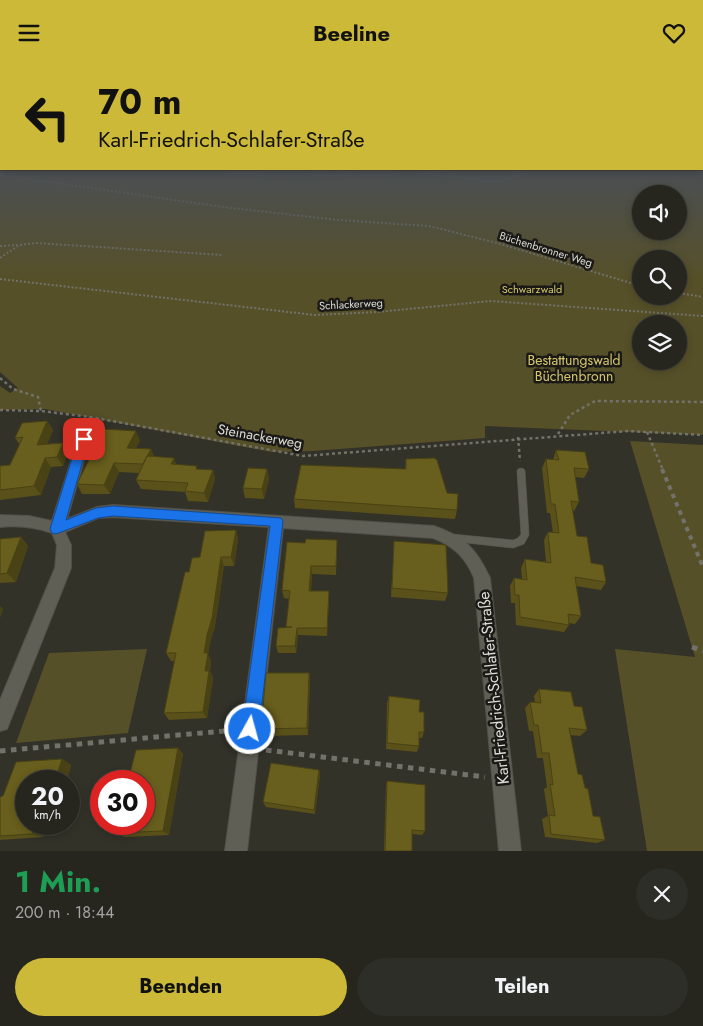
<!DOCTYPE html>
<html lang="de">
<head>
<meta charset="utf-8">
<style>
  body { margin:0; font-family:Jost,sans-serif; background:#2e2e28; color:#f1f3f6; height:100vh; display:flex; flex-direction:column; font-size:19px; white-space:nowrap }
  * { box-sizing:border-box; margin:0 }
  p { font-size:16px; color:#a4a5a4 }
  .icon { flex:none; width:28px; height:28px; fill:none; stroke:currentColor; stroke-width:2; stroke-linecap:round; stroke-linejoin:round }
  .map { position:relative; height:786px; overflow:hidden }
  .details { display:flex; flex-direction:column; background:#26261f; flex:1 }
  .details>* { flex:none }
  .guide { position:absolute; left:0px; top:0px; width:704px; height:105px; box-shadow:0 2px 8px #0003,0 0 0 1px #42433d; background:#ccb938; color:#111; overflow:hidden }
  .controls { position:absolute; left:632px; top:120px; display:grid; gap:10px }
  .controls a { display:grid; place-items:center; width:55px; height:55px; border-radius:50%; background:#26261f; box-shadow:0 2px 8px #0003,0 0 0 1px #42433d; font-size:25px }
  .speed { position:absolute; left:15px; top:705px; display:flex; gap:10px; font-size:25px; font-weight:700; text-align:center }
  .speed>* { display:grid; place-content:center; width:65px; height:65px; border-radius:50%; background:#26261f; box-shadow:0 2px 8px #0003,0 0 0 1px #42433d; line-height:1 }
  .speed small { font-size:12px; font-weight:400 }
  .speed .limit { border:8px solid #d22; background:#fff; color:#111 }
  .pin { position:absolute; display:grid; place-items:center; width:42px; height:42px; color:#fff; margin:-21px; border-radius:10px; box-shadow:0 2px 8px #0006 }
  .me { position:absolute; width:55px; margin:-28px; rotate:7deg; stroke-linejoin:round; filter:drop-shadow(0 0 4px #0008) }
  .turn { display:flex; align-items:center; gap:18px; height:105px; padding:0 15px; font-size:22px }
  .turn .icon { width:65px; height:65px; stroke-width:2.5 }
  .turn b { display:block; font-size:35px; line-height:42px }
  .round { display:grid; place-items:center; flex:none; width:52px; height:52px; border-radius:26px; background:#2e2e28 }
  .head { display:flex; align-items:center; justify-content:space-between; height:85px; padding:0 15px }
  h1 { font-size:30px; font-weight:700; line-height:38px; color:#1e9e55 }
  .cta { display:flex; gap:10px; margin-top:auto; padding:10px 15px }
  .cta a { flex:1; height:58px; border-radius:30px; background:#ccb938; color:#111; font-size:20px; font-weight:700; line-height:58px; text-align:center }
  .cta a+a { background:#2e2e28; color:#f1f3f6 }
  header { display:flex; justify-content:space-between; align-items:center; height:65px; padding:0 15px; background:#ccb938; color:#111; font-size:22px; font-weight:700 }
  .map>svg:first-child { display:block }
</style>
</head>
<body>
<header><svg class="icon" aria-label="menu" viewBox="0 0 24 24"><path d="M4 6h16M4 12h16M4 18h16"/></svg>Beeline<svg class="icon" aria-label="heart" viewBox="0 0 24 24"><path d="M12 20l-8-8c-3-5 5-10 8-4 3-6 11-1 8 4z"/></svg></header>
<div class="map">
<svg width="703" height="786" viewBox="0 0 703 786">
  <rect width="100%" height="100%" fill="#333229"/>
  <!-- green -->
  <path fill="#565029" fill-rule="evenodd" d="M 0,103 L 236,104 L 317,108 L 367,108 L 466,104 L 703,103 L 703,370 L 485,361 L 485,373 L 312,386 L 272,387 L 45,344 L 0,345 L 0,321 L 10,328 L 18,323 L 0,307 ZM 641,129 L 679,129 L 679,166 L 641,166 ZM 641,194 L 679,194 L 679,231 L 641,231 ZM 641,259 L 679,259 L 679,296 L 641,296 Z
    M 630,376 L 703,380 L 703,786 L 647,786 L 615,584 L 695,592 Z
    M 147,584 L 128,668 L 16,678 L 49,588 Z"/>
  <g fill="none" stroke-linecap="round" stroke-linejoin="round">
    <!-- service casing -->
    <g stroke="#515049" stroke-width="1">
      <path id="service" d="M 397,104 L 403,104 L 432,109 L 498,115 L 505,114 L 529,104 L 532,105 L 512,114 L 498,117 L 432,111 Z
        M 521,403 L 524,404 L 525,406 L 529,470 L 524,479 L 513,483 L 449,476 L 448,473 L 449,470 L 452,469 L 513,475 L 518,473 L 521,469 L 517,406 L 518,404 Z"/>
    </g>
    <!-- minor casing -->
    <g stroke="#515049" stroke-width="2">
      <path id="minor" d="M 84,370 L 90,374 L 67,454 L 97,442 L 113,440 L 434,461 C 465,472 476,483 490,513 L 521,786 L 499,786 L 474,513 C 466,493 454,481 433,473 L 283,463 L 247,786 L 225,786 L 269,462 L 113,452 L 98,453 L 65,467 L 71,480 L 71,503 L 7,664 L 0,666 L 0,635 L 55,503 L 57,480 L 52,468 C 35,462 18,460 0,462 L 0,450 L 29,451 L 52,456 L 78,374 Z"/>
    </g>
    <!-- path-far3 -->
    <path stroke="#72716a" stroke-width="2" stroke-dasharray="2 2" stroke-linecap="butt" d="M 169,104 L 273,111 L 394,110
      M 0,110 L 223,142 L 338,155 L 429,161 L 497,178 L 641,221
      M 0,181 L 17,180
      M 0,193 L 19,180 L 36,178 L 222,190
      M 0,214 L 315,250 L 377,247 L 491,236 L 703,251
      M 679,228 L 703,232"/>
    <!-- path-far2 -->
    <path stroke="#72716a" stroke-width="2.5" stroke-dasharray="3 3" stroke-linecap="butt" d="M 0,313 L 13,324 L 38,332 L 41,346
      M 0,345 L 41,346 L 90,352 L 303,391 L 628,366 L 703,370
      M 86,366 L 90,352
      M 647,367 L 663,405
      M 558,369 L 570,350 L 595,336 L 703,337
      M 518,372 L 520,396"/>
    <!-- path-far1 -->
    <path stroke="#72716a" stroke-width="4" stroke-dasharray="4.5 4.5" stroke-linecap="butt" d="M 662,404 L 703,502"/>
    <!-- path -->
    <path stroke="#72716a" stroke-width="5" stroke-dasharray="5.5 5.5" stroke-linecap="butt" d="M 692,582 L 703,586
      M 266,685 L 485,712
      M 0,686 L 235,665"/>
    <!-- service -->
    <use href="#service" fill="#605f56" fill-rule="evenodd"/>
    <!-- minor -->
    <use href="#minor" fill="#605f56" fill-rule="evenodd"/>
    <!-- rail casing -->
    <g stroke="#909088" stroke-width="3">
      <path id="rail" d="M 258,104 L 346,106 L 440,104"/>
    </g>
    <!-- rail -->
    <use href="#rail" stroke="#1a1916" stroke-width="2" stroke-dasharray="6" stroke-linecap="butt"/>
  </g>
  <!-- wall -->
  <path fill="#595119" d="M 47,356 L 53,365 L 47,379 L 63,378 L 68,387 L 63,401 L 51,402 L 41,430 L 0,435 L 0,401 L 10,400 L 20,380 L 15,373 Z
    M 140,375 L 136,383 L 151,384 L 154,392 L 174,393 L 176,400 L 198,404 L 213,405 L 215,414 L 208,437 L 188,436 L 185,427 L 141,424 L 136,415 L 139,408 L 119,407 L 110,429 L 82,429 L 77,419 L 93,386 L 91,383 Z
    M 556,385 L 589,404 L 584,413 L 575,412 L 579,437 L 574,446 L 572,446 L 577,471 L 591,498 L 606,517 L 601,525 L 576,521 L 581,551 L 575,559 L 569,558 L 569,560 L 564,567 L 516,560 L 515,538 L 511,538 L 510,521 L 514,513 L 522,515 L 521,503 L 525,494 L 546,497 L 544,475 L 548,467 L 553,468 L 550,448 L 547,448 L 542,403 L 546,394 L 553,395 Z
    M 406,394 L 447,428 L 457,445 L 455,454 L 295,443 L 294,434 L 405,404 Z
    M 267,404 L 269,414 L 264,434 L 245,433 L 243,423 Z
    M 236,465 L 238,474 L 234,501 L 224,501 L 215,561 L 210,578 L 208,590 L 211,595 L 210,606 L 213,613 L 207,653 L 169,655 L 164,648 L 175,596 L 171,596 L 166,588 L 200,492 Z
    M 21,472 L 28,481 L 16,517 L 0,518 L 0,474 Z
    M 337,475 L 336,510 L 312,509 L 311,526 L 329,534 L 327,571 L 298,570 L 296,588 L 278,588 L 276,581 L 286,562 L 289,534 L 284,533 L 282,525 Z
    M 394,476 L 448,528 L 445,536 L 391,532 Z
    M 309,608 L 310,615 L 308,670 L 264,671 L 261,664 Z
    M 539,624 L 574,641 L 587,665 L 580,671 L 570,670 L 578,709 L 585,723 L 593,751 L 605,775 L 597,778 L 545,772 L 542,754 L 548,751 L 544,724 L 547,722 L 543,693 L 537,693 L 533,666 L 529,666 L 525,643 L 530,637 L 535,637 L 534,631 Z
    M 389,631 L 419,647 L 424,667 L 422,673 L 419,673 L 419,681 L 417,687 L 386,684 L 387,638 Z
    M 178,683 L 183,689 L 169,770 L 125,772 L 116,768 Z
    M 62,694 L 71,700 L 67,716 L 26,716 L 26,759 L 47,759 L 43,772 L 0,775 L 0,732 L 3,731 L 16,697 Z
    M 319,705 L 320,710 L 315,749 L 266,742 L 263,737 Z
    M 387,716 L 425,766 L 422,770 L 412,769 L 412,786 L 384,786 L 386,721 Z"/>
  <!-- shaded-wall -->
  <path fill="#494214" d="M 47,356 L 53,365 L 43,389 L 37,380 Z
    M 136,366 L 140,375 L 131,392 L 127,383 Z
    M 63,378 L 68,387 L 63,401 L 57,392 Z
    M 151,384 L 155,394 L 143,399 Z
    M 45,393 L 51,402 L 41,430 L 34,421 Z
    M 174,393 L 177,402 L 171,399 Z
    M 114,398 L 119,407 L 110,429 L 104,420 Z
    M 267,404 L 269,414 L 264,434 L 262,424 Z
    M 213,405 L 215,414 L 208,437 L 204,428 Z
    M 236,465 L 238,474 L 234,501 L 231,492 Z
    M 21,472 L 28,481 L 16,517 L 7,508 Z
    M 221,492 L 224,501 L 215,561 L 210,578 L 208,590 L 211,595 L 210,606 L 213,613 L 207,653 L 203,647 L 205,606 L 204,588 Z
    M 311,501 L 312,509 L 310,534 L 309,526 Z
    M 329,526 L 329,534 L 327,571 L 327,563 Z
    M 0,541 L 3,544 L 0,553 Z
    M 297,563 L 298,570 L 296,588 L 295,581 Z
    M 309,608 L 310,615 L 308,670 L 307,663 Z
    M 178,683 L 183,689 L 169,770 L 163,766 Z
    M 62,694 L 71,700 L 67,716 L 55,716 Z
    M 319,705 L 320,710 L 315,749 L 314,745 Z
    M 35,759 L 47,759 L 43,772 L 32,769 Z"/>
  <!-- building -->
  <path fill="#685e1d" stroke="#494214" d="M 47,356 L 37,380 L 63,378 L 57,392 L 45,393 L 34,421 L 0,425 L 0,401 L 10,400 L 23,372 L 15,373 L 22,358 Z
    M 103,364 L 136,366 L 127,383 L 151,384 L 143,399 L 114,398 L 104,420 L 77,419 L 95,383 L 91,383 Z
    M 556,385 L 585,387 L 589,404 L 574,403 L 579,437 L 571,436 L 577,471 L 587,472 L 591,498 L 603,500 L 606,517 L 575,512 L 581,551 L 568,549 L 569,560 L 520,552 L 519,530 L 515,530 L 514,513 L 527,515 L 525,494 L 551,498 L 548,467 L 559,468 L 555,439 L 551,439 L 546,394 L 559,395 Z
    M 147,391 L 174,393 L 171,399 L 197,401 L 196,404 L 213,405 L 204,428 L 185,426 L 188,418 L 136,415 Z
    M 434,393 L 437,395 L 447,428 L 458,429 L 457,445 L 294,434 L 301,400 L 406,404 L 406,394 Z
    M 248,403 L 267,404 L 262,424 L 243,423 Z
    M 236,465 L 231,492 L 221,492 L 212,553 L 207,570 L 204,588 L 208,588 L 205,606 L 209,606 L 203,647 L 164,648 L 176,588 L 166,588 L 185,507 L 189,507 L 192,493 L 200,492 L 205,466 Z
    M 21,472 L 7,508 L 0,509 L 0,474 Z
    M 306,474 L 337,475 L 336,501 L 311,501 L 309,526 L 329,526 L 327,563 L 297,563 L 295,581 L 276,581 L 278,563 L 292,562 L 286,562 L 290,526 L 282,525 L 287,477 L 305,478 Z
    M 394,476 L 446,480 L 448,528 L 392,523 Z
    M 266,608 L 309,608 L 307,663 L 261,664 Z
    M 539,624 L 571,627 L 574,641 L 582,642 L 587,665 L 569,663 L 578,709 L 582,710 L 585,723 L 588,724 L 593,751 L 600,752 L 605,775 L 551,769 L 549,750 L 555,751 L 550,719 L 553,720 L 549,688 L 542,688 L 538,660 L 534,660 L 530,637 L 541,638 Z
    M 389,631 L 420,635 L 419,647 L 424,647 L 424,667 L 419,667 L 419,681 L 387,678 Z
    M 178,683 L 163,766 L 116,768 L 118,759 L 144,759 L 144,716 L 128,716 L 136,685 Z
    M 62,694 L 55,716 L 26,716 L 26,759 L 35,759 L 32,769 L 0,771 L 0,732 L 3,731 L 16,697 Z
    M 271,698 L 319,705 L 314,745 L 263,737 Z
    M 387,716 L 425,720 L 425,766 L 412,765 L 412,786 L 385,786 Z"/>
  <!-- sky -->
  <linearGradient id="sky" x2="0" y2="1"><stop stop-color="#1c1c17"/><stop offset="0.48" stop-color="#4a4f54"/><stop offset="1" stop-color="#4a4f54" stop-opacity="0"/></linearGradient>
  <rect width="703" height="213" fill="url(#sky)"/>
  <!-- route -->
  <path fill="#1a73e8" stroke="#114b97" d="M 84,370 L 89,374 L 66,455 L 96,443 L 113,441 L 281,453 L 283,456 L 259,664 L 256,670 L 250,672 L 244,670 L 242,664 L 270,461 L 113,451 L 98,453 L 56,469 L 52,468 L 50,464 L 78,374 Z"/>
  <g text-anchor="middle" stroke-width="5" stroke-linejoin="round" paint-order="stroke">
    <!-- far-street labels -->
    <g font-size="11" fill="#ddddd7" stroke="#1a1916">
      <text transform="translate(546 184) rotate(17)" y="4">Büchenbronner Weg</text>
      <text transform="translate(351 239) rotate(-3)" y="4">Schlackerweg</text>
    </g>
    <!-- far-park labels -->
    <g font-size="11" fill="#d6c76c" stroke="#1a1916">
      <text x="532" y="228">Schwarzwald</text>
    </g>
    <!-- park labels -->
    <g font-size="14" fill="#d6c76c" stroke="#1a1916">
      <text x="574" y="300">Bestattungswald<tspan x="574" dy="16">Büchenbronn</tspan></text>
    </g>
    <!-- street labels -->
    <g font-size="14" fill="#ddddd7" stroke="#1a1916">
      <text transform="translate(260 371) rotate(10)" y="5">Steinackerweg</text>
    </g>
    <!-- near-street labels -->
    <g font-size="16" fill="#ddddd7" stroke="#1a1916">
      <text transform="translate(493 623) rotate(-96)" y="6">Karl-Friedrich-Schlafer-Straße</text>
    </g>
  </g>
</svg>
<div class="controls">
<a><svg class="icon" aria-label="sound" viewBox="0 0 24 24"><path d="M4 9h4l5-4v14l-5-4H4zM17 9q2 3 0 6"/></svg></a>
<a><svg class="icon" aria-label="search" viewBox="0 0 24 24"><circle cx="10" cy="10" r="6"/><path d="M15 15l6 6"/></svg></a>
<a><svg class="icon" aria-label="layers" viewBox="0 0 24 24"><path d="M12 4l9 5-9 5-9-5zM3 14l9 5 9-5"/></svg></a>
</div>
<div class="speed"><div>20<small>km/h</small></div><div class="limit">30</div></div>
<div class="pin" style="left:84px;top:374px;background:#d93025"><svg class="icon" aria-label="arrive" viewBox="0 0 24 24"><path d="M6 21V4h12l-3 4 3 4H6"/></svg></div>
<svg class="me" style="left:250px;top:664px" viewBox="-20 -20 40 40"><circle r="17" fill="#1a73e8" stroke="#fff" stroke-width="3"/><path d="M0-11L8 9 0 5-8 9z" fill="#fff"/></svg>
<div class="guide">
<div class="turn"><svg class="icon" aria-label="left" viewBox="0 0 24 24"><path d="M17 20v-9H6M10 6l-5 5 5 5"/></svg><div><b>70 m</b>Karl-Friedrich-Schlafer-Straße</div></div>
</div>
</div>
<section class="details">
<div class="head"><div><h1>1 Min.</h1><p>200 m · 18:44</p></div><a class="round"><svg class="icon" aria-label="close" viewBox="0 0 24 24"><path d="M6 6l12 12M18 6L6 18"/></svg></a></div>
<div class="cta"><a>Beenden</a><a>Teilen</a></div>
</section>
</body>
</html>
